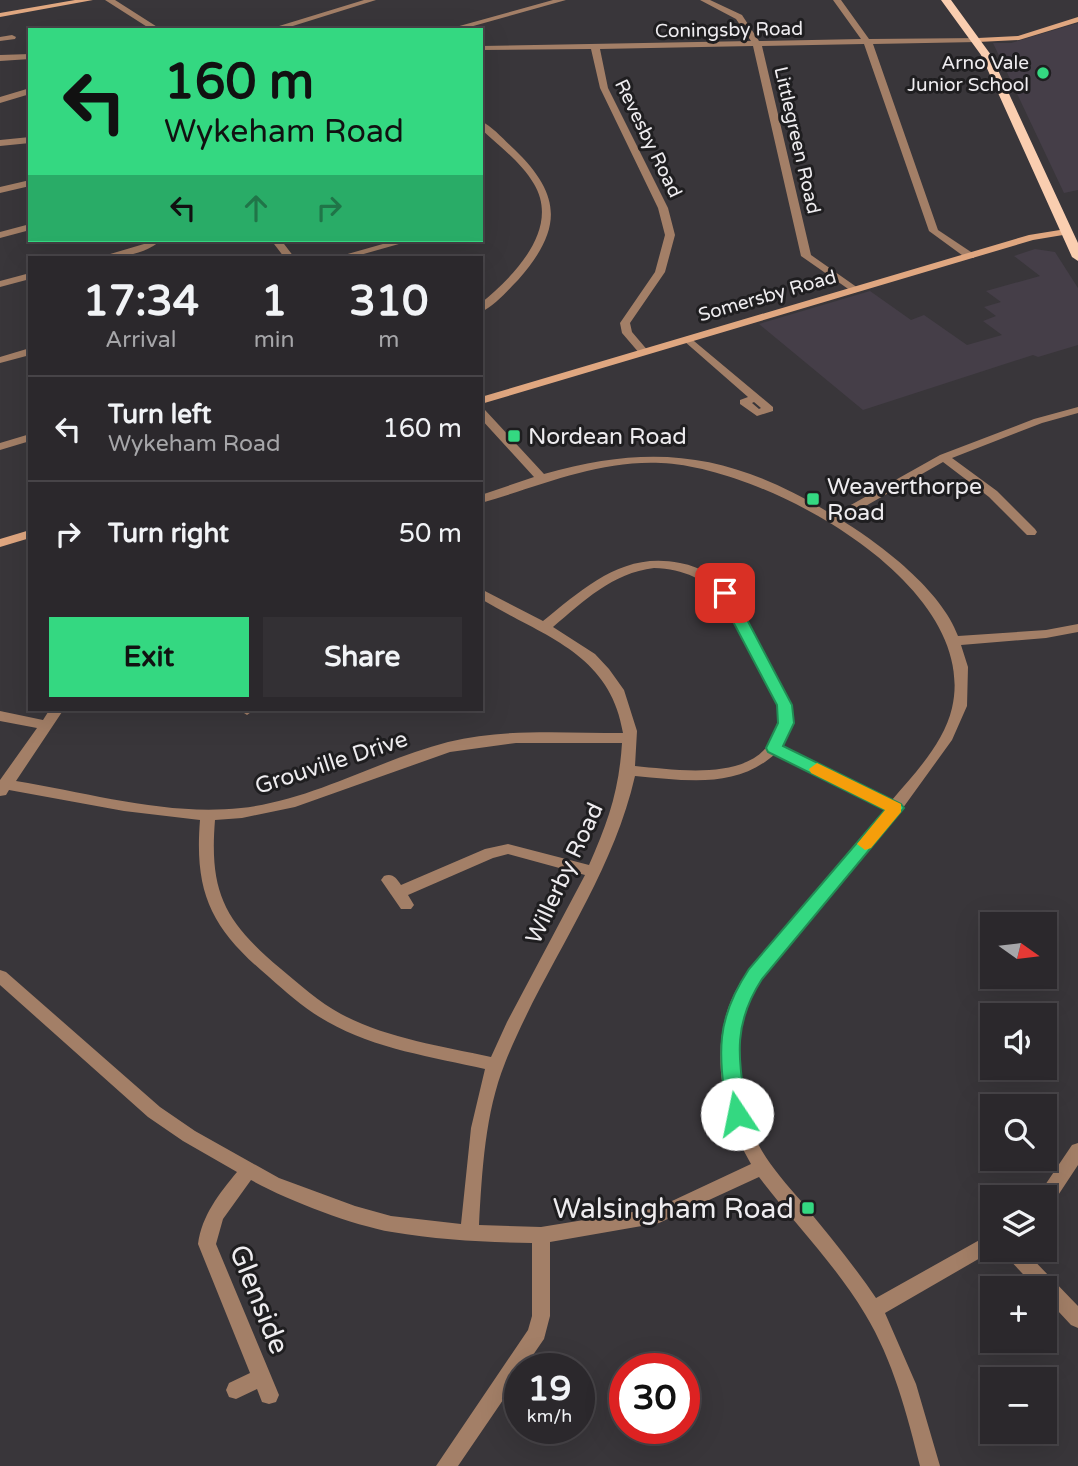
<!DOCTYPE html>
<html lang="en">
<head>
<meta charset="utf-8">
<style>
  body { margin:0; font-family:"Varela Round",sans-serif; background:#333034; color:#f1f3f6; height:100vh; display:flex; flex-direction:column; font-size:26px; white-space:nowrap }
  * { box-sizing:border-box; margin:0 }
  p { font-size:23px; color:#a6a6a9 }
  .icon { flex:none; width:38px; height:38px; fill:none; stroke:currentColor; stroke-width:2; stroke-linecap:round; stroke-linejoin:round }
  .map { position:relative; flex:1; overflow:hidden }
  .side { position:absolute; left:28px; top:256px; width:455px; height:455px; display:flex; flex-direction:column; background:#2b282c; border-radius:0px; box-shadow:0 7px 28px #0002,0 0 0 2px #474448 }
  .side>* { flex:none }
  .banner { position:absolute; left:28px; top:28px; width:455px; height:214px; border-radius:0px; box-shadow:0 7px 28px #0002,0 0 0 2px #474448; background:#34d881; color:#111; overflow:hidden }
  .needle { width:46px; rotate:104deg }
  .fabs { position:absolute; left:980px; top:912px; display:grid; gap:14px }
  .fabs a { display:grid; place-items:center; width:77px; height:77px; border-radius:0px; background:#2b282c; box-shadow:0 7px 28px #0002,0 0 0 2px #474448; font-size:35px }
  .speed { position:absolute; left:504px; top:1353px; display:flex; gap:14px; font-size:35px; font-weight:700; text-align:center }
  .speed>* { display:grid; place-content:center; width:91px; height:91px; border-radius:50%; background:#2b282c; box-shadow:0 7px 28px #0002,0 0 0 2px #474448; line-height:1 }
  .speed small { font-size:18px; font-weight:400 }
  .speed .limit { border:10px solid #d22; background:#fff; color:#111 }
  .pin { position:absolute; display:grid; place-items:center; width:60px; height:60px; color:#fff; margin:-30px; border-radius:14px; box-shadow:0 4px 10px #0006 }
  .me { position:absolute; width:77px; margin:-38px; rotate:349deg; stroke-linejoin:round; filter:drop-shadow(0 0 5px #0008) }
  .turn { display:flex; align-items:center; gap:24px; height:147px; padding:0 21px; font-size:32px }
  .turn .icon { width:91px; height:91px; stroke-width:2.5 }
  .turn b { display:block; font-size:49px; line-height:60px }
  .lanes { display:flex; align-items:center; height:66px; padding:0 21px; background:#0003; justify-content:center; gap:35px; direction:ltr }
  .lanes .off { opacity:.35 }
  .eta { display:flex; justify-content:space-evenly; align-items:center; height:119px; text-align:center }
  .eta b { font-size:42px; font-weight:700; line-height:49px }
  .action { display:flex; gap:14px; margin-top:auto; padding:14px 21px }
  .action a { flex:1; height:80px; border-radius:0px; background:#34d881; color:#111; font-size:28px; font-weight:700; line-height:80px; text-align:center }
  .action a+a { background:#333034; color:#f1f3f6 }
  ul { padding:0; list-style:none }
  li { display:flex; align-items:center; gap:21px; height:105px; padding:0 21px; border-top:2px solid #474448 }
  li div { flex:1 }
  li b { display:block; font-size:26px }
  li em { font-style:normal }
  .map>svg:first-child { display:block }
</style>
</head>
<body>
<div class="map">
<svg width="1078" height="1466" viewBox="0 0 1078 1466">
  <rect width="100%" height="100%" fill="#39363a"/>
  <!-- built -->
  <path fill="#453e48" d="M 1078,23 L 1078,190 L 1064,193 L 993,43 L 1011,43 Z
    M 1035,249 L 1055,252 L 1078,288 L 1078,345 L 1038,357 L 1033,355 L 863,410 L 759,324 L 870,291 L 911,320 L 924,315 L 967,345 L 1002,335 L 983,321 L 996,316 L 984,307 L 1001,302 L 986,291 L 1040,276 L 1014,256 Z"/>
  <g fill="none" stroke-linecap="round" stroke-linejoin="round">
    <!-- street -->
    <path fill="#a37f67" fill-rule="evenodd" d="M 105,0 L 115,0 L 162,30 L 152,30 Z
      M 364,0 L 376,0 L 280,30 L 266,30 Z
      M 553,0 L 566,0 L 459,30 L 445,30 Z
      M 700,0 L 710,0 L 742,15 L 759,41 L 861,39 L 833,0 L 841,0 L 869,39 L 981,38 L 982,40 L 978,42 L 873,44 L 938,230 L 974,254 L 974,258 L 966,258 L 929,231 L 864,44 L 762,46 L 811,255 L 858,288 L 859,290 L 854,293 L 801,256 L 753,46 L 600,49 L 608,88 L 668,208 L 675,235 L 665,272 L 630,323 L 632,332 L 649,352 L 644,355 L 640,354 L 622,333 L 620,323 L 655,272 L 665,235 L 658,208 L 600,88 L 591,49 L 481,50 L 481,46 L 751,41 L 736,19 Z
      M 12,35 L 16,37 L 15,39 L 0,41 L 0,37 Z
      M 30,54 L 30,59 L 0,61 L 0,55 Z
      M 30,88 L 30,94 L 0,103 L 0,97 Z
      M 481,121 C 493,127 504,140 514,149 C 563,196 562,230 518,280 C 507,291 495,306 481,312 L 481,303 C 513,277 561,229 534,184 C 521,162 499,146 481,129 Z
      M 30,137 L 30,143 L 0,146 L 0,140 Z
      M 30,180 L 30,186 L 0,193 L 0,187 Z
      M 30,224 L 30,230 L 0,238 L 0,232 Z
      M 150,240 L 161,240 C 147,254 119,258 100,257 L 144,244 Z
      M 271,240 L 281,240 L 294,257 L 284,257 Z
      M 397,240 L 413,240 L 353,257 L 337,257 Z
      M 30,273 L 30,279 L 0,287 L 0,281 Z
      M 688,336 L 773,407 L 773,411 L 757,416 L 740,404 L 740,400 L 748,397 L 684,341 L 683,339 ZM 754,402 L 761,408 L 759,409 L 752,403 Z
      M 30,348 L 30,355 L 0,363 L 0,357 Z
      M 1078,407 L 1078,413 L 1042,423 L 952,458 L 997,491 L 1035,529 L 1037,532 L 1035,535 L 1027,535 L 989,497 L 943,462 L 841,520 C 881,544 942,591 958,636 L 1046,630 L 1078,624 L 1078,632 L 1046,638 L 961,645 L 968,667 L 967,706 L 952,740 L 900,812 L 770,966 C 761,979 751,991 745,1007 C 729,1052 737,1109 762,1151 C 773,1169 787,1185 801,1201 C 827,1233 853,1264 876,1298 L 992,1233 L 994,1250 L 885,1313 L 916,1384 L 940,1466 L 920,1466 C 907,1414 893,1360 865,1314 C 835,1264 794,1223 759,1177 L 659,1223 L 550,1242 L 550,1316 L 544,1339 L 524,1368 L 520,1368 L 520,1375 L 458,1466 L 436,1466 L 528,1330 L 532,1316 L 532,1243 C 485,1242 438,1240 392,1232 C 352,1225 287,1200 251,1180 L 223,1219 L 216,1244 L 279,1395 L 276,1402 L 269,1404 L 262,1402 L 257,1389 L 236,1399 L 229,1397 L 226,1390 L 229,1383 L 250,1373 L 198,1244 C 202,1215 219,1194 237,1172 L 183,1141 L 148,1117 L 0,985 L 0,970 L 6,972 L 160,1107 L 195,1131 L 279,1178 L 355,1206 L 391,1216 L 461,1224 L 471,1128 L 485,1069 C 433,1057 375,1049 328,1022 C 306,1010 287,993 269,977 C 212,929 194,894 200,820 L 124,811 L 9,790 L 6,795 L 0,796 L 0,780 L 37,728 L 0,721 L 0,711 L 43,720 L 50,709 L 64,709 L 16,781 C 90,793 166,816 241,808 C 314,800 378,760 448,742 C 505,728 565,733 623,733 C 610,652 542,636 481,599 L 481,589 L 543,621 C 584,588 623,551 680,563 C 702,567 720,579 734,596 C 742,607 748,621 754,634 C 767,657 779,681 792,705 C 793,721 790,732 782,746 L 892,800 C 915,773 944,743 952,708 C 981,583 764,467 661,463 C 597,460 541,486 481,503 L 481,495 L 534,477 L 481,419 L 481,409 L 485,410 L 544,474 C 657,442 733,454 833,515 L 940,455 L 1034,419 ZM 654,568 C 684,569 706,579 725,602 L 778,705 C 782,786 687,771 635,766 L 637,731 L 624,690 L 609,669 L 595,654 L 553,627 C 584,601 612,573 654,568 ZM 516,743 L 622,743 C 619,791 608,822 589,865 L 508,844 L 485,849 L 401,885 C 396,878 393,873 384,876 L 381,880 L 401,909 L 411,909 L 414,905 L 408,895 L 493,858 L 508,854 L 585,875 L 507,1022 L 491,1057 C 441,1046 386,1038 341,1014 C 319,1002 300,985 281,969 C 225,922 209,893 215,820 L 242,818 L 295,807 L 450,752 ZM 775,754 L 885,809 L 759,957 C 753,966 745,974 740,983 C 706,1039 720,1110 751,1164 L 657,1208 L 541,1227 L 479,1225 C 482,1171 485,1113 505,1063 C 544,965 611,881 635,776 C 684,780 735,790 775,754 Z
      M 30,434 L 30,441 L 0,450 L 0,443 Z
      M 238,709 L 253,709 L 254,710 L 247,715 Z
      M 1078,1143 L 1078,1165 L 1051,1206 L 1045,1208 L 1045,1197 L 1037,1197 L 1039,1194 L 1072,1145 Z
      M 1003,1250 L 1024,1250 L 1078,1306 L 1078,1328 L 1071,1325 L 1045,1297 L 1045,1288 L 1036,1288 L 1006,1256 Z"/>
    <!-- secondary -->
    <path fill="#e0a780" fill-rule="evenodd" d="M 75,0 L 93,0 L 0,17 L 0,13 Z
      M 1078,17 L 1078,22 L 1019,40 L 978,42 L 974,40 L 978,38 L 1018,36 Z
      M 1066,229 L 1069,230 L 1069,234 L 1033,240 L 481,404 L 481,397 L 1029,235 Z
      M 30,530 L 30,538 L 0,547 L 0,539 Z"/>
    <!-- primary -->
    <path fill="#faceb0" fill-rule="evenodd" d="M 941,0 L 951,0 L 991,55 L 1078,243 L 1078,261 L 1072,257 L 981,55 Z"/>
  </g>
  <!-- route -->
  <path fill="#34d881" stroke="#228c54" stroke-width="2" d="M 725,589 L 733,593 L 792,705 L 794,723 L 783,746 L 901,804 L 904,808 L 762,979 C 731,1027 739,1060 747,1114 L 744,1119 L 730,1119 L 727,1114 C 719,1053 714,1022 749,969 L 885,810 L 768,752 L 766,748 L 778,723 L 777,705 L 718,593 Z"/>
  <!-- slow -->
  <path fill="#f59e0b" d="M 817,763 L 901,804 L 901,812 L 871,848 L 865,850 L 857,844 L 885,810 L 811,773 L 809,769 Z"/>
  <!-- markers -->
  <g fill="#34d881" stroke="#1f1e20" stroke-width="2.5">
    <circle cx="1043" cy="73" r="7"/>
    <rect x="507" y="429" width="14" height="14" rx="3.5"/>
    <rect x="806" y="492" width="14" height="14" rx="3.5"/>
    <rect x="801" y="1201" width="14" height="14" rx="3.5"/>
  </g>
  <g text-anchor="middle" stroke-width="6" stroke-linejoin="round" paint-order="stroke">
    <!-- far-street labels -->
    <g font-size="19" fill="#eeecef" stroke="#1f1e20">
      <text transform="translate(729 29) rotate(-1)" y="7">Coningsby Road</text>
      <text transform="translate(649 138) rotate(64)" y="7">Revesby Road</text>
      <text transform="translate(798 140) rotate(77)" y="7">Littlegreen Road</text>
      <text transform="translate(767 295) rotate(-16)" y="7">Somersby Road</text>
    </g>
    <!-- far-poi labels -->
    <g font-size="19" fill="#eeecef" stroke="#1f1e20" text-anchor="end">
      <text x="1029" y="69">Arno Vale<tspan x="1029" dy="22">Junior School</tspan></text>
    </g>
    <!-- poi labels -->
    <g font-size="23" fill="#eeecef" stroke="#1f1e20" text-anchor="start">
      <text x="528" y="444">Nordean Road</text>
      <text x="827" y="494">Weaverthorpe<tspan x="827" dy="26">Road</tspan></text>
    </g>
    <!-- street labels -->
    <g font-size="23" fill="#eeecef" stroke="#1f1e20">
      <text transform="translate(331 762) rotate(-18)" y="8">Grouville Drive</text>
      <text transform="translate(564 873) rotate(-65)" y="8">Willerby Road</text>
    </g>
    <!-- near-poi labels -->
    <g font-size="28" fill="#eeecef" stroke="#1f1e20" text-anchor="end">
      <text x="794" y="1218">Walsingham Road</text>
    </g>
    <!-- near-street labels -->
    <g font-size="28" fill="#eeecef" stroke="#1f1e20">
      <text transform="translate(260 1299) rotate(68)" y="10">Glenside</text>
    </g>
  </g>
</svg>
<div class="fabs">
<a><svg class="needle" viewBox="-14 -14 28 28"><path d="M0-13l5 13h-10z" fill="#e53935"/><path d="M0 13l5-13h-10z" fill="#a6a6a9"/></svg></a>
<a><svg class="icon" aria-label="sound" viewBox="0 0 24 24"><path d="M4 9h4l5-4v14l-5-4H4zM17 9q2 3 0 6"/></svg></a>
<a><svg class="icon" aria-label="search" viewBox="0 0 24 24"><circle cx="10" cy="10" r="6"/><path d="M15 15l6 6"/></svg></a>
<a><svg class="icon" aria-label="layers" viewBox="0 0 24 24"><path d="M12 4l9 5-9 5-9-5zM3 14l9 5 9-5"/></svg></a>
<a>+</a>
<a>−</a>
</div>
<div class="speed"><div>19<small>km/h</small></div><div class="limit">30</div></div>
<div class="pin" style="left:725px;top:593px;background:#d93025"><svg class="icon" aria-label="arrive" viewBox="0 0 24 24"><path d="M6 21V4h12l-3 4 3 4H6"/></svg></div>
<svg class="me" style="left:737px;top:1114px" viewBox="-20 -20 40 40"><circle r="19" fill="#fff"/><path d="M0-13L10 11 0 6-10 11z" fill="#34d881"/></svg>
<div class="banner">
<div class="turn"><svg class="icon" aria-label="left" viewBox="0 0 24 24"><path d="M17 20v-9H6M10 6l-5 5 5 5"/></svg><div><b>160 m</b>Wykeham Road</div></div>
<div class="lanes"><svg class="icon" aria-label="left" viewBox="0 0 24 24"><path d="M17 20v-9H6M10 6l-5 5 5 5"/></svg><svg class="icon off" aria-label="ahead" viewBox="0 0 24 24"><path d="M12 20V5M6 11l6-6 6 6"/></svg><svg class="icon off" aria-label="right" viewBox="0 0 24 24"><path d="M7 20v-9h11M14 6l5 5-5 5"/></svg></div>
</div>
<section class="side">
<div class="eta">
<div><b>17:34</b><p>Arrival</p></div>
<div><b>1</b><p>min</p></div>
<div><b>310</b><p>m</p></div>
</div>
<ul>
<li><svg class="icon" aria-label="left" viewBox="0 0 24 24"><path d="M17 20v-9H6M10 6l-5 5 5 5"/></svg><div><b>Turn left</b><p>Wykeham Road</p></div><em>160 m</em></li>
<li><svg class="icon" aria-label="right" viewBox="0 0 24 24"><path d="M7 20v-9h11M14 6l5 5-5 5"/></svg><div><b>Turn right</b></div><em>50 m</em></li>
</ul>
<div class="action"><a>Exit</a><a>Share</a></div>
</section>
</div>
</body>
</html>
